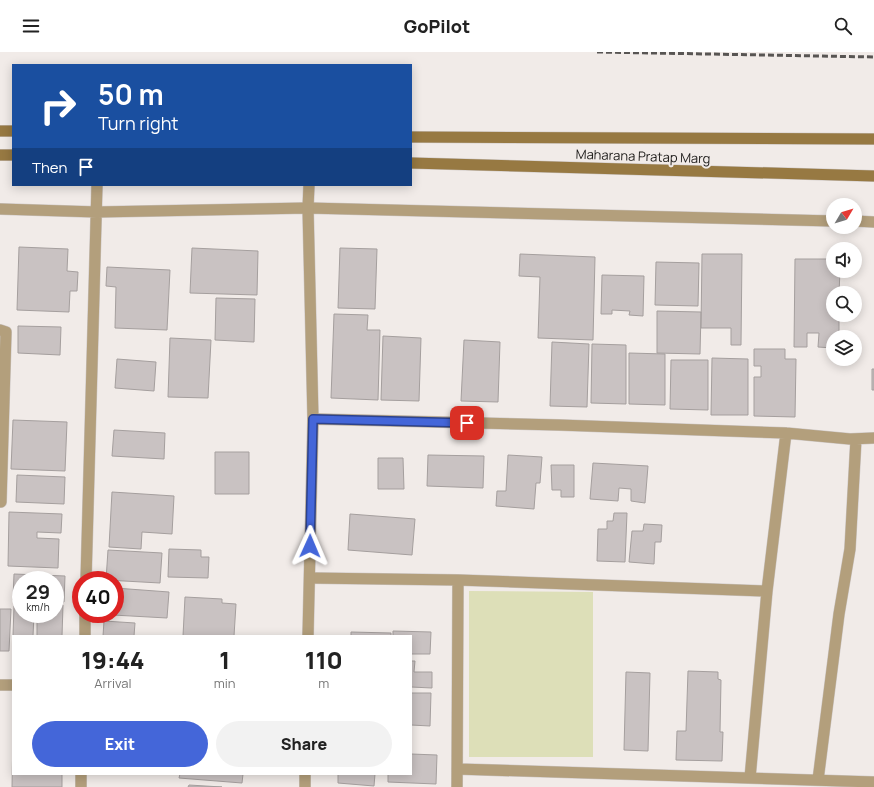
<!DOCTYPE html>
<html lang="en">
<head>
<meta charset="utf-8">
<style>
  body { margin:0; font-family:Manrope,sans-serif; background:#f2f2f2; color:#222; height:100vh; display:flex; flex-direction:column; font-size:15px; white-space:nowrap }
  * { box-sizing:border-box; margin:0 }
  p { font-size:13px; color:#767676 }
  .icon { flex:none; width:22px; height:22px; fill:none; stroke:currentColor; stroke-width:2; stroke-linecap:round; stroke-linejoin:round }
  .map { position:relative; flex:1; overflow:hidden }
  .details { position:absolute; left:12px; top:583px; width:400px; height:140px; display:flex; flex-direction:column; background:#fff; border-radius:0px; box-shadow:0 2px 10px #0003 }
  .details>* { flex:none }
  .top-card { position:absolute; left:12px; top:12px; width:400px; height:122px; border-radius:0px; box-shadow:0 2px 10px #0003; background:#1a4fa0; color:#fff; overflow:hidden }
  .needle { width:26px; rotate:52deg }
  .fabs { position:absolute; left:826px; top:146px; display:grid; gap:8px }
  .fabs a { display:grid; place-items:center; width:36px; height:36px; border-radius:50%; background:#fff; box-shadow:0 2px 10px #0003; font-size:20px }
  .speed { position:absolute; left:12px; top:519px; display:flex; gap:8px; font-size:20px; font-weight:700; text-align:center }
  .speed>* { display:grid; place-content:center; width:52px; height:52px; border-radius:50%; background:#fff; box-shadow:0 2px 10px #0003; line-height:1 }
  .speed small { font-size:10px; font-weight:400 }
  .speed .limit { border:6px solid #d22; background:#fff; color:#111 }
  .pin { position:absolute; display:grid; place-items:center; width:34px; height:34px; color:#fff; margin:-17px; border-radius:8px; box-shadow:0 2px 6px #0006 }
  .me { position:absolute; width:44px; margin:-22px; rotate:1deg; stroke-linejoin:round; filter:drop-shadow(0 0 3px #0008) }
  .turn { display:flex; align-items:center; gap:14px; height:84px; padding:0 20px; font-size:18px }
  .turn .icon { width:52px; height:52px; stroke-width:2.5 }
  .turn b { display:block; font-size:28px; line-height:34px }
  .then { display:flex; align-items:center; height:38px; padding:0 20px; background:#0003; gap:8px; font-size:15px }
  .eta { display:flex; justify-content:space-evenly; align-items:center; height:68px; text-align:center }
  .eta b { font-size:24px; font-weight:800; line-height:28px }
  .cta { display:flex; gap:8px; margin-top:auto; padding:8px 20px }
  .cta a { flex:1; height:46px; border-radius:24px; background:#4466d9; color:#fff; font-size:16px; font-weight:800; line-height:46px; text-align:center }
  .cta a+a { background:#f2f2f2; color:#222 }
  header { display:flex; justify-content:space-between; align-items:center; height:52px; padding:0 20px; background:#fff; font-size:18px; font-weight:800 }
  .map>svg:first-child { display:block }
</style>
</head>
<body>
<header><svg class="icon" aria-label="menu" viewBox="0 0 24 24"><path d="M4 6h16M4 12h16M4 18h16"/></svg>GoPilot<svg class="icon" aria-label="search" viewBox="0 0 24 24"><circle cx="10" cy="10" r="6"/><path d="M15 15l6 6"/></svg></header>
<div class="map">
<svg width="874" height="735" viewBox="0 0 874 735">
  <rect width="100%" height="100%" fill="#f1ebe8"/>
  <!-- green -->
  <path fill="#dddfb8" d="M 469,539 L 593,540 L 593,705 L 469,705 Z"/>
  <!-- building -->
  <path fill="#c9c2c2" stroke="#a59f9e" d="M 19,195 L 68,197 L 67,219 L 78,220 L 77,239 L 70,239 L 69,260 L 17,258 Z
    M 192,196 L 258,199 L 257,243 L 190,241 Z
    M 340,196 L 377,197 L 375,257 L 338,256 Z
    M 520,202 L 595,205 L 593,288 L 538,286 L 540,225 L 519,224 Z
    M 702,202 L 742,202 L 741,293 L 731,293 L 731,276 L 701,276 Z
    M 795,207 L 833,207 L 833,219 L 840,219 L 839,241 L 833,241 L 833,263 L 839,263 L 839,285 L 833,285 L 833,296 L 818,295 L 819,281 L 807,281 L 807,295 L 794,295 Z
    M 656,210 L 699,211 L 698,254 L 655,253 Z
    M 107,215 L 170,218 L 167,278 L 115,276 L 116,235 L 106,234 Z
    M 602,223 L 644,224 L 643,264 L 629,263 L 630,259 L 612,258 L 612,262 L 601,262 Z
    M 216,246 L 255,247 L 254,290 L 215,288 Z
    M 657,259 L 701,260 L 700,302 L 657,301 Z
    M 334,262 L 368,263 L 367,278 L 380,278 L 378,348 L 331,346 Z
    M 18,274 L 61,275 L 60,303 L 18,301 Z
    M 383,284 L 421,286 L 419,349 L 381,348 Z
    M 170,286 L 211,288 L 208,346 L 168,345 Z
    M 464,288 L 500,290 L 498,350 L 461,349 Z
    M 552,290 L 589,292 L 587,355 L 550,354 Z
    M 592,292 L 626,293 L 626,352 L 591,351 Z
    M 754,297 L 785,297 L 785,307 L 796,307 L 795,365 L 754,364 L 754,325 L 761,325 L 761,314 L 754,314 Z
    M 629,301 L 665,302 L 665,353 L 629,352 Z
    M 712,306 L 748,307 L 748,363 L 711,363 Z
    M 117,307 L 156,310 L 154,339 L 115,336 Z
    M 671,308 L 708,308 L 708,358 L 670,357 Z
    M 872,317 L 874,317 L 874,338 L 872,338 Z
    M 13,368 L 67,370 L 65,419 L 11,417 Z
    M 114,378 L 165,381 L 164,407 L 112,404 Z
    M 215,400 L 249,400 L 249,442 L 215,442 Z
    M 428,403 L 484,404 L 483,436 L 427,434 Z
    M 508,403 L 542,405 L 540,431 L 536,431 L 534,457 L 496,454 L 497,439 L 506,439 Z
    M 378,406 L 403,406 L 404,437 L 378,437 Z
    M 593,411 L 648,414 L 645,451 L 631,449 L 631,437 L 619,436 L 618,449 L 590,447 Z
    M 551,413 L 574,413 L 574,445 L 561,445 L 561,438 L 552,438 Z
    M 17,423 L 65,425 L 64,452 L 16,450 Z
    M 112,440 L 174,444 L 172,482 L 142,480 L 141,497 L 109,495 Z
    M 9,460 L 62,462 L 61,481 L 37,480 L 37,486 L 59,487 L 58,516 L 8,514 Z
    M 614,461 L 627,461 L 625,510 L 597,509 L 598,477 L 607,477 L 607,469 L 613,469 Z
    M 350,462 L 415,467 L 412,503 L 348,498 Z
    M 644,472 L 662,473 L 661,490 L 655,490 L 654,512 L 629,510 L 632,479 L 643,479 Z
    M 169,497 L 201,498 L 201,505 L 209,505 L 208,526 L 168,525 Z
    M 108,498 L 162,501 L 160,531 L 106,528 Z
    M 14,522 L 65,524 L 64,550 L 55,549 L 55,528 L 21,528 L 21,548 L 13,548 Z
    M 115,536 L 169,540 L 167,566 L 113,563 L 113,562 L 115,562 Z
    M 185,545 L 222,547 L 222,551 L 236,552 L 234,584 L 183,584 Z
    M 55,553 L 63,553 L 62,584 L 37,584 L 37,562 L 55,562 Z
    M 14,554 L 21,554 L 21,562 L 34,562 L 33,584 L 13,584 Z
    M 0,557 L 11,557 L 9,599 L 0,599 Z
    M 104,569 L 135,571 L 134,584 L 103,584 Z
    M 393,579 L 431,580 L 430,602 L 411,602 L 411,584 L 393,584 Z
    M 351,580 L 391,581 L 391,584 L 351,584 Z
    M 411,609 L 415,609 L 414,620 L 432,620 L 432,636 L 411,635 Z
    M 688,619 L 718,620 L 718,627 L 721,628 L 720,680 L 723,680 L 722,709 L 676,708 L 677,679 L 686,679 Z
    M 626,620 L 650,621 L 648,699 L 624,698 Z
    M 411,641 L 431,641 L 430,674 L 411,673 Z
    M 13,682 L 13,722 L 62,722 L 62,735 L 12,735 Z
    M 411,702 L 437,703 L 436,732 L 388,730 L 388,722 L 411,722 Z
    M 180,722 L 243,722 L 242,731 L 179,726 Z
    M 338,722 L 375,722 L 374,734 L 338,731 Z
    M 189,733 L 222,735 L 188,735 Z"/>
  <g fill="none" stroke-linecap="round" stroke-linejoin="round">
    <!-- minor casing -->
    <g stroke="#cbc5c3" stroke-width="12">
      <path id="minor" d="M 0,157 L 97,160 L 308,156 L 833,169
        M 855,169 L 874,170
        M 0,278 L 6,280 L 1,450
        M 313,367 L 559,373 L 786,381 L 850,387 L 874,386
        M 310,526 L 458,528
        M 86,528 L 97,133
        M 85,584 L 85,562
        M 457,717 L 653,723 L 874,730
        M 750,726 L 767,539 L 786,381
        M 818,728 L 839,562 L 850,497 L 856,387
        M 81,735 L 81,722
        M 457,735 L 458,528 L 767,539"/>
    </g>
    <!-- tertiary casing -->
    <g stroke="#cbc5c3" stroke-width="12">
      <path id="tertiary" d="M 308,584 L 313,367 L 308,156 L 309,133
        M 0,633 L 13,633
        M 305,735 L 305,722"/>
    </g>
    <!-- secondary casing -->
    <g stroke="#cbc5c3" stroke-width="12">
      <path id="secondary" d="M 0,79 L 13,79
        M 411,85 L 874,87
        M 0,103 L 13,103
        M 411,111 L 874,124"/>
    </g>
    <!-- minor -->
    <use href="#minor" stroke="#b39f7c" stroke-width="11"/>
    <!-- tertiary -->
    <use href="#tertiary" stroke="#b39f7c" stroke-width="11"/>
    <!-- secondary -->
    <use href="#secondary" stroke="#977942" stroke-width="11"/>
    <!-- rail -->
    <path stroke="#585553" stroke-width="3" stroke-dasharray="6 3" stroke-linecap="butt" d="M 597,0 L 874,5"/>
  </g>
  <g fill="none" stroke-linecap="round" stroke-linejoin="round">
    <!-- route casing -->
    <g stroke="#2c428d" stroke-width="10">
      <path id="route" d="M 310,494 L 313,367 L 467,371"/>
    </g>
    <!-- route -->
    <use href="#route" stroke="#4466d9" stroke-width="7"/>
  </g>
  <g text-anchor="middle" stroke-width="4" stroke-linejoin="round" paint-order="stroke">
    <!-- street labels -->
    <g font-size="13" fill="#1c1a18" stroke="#f1ebe8">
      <text transform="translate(643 104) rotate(2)" y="5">Maharana Pratap Marg</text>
    </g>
  </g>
</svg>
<div class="fabs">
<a><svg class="needle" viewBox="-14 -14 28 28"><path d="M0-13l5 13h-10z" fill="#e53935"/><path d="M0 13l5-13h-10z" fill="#767676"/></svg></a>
<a><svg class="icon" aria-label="sound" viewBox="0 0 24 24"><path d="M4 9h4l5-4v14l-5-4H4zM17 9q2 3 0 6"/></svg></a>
<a><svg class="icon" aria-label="search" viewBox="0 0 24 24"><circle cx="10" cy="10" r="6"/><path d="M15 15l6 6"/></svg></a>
<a><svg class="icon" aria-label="layers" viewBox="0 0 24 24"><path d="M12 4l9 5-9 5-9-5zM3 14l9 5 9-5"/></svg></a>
</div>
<div class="speed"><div>29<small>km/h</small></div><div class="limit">40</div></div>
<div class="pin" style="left:467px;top:371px;background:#d93025"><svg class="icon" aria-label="arrive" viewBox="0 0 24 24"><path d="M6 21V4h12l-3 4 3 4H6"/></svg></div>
<svg class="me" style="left:310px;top:494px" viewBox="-20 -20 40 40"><path d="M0-17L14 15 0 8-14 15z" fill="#4466d9" stroke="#fff" stroke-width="4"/></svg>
<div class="top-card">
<div class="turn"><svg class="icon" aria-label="right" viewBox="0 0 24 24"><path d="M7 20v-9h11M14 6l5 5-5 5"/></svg><div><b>50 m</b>Turn right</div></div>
<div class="then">Then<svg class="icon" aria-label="arrive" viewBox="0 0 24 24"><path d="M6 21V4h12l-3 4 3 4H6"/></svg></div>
</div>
<section class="details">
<div class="eta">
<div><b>19:44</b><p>Arrival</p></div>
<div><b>1</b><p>min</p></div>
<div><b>110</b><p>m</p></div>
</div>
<div class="cta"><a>Exit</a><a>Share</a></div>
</section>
</div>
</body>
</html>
